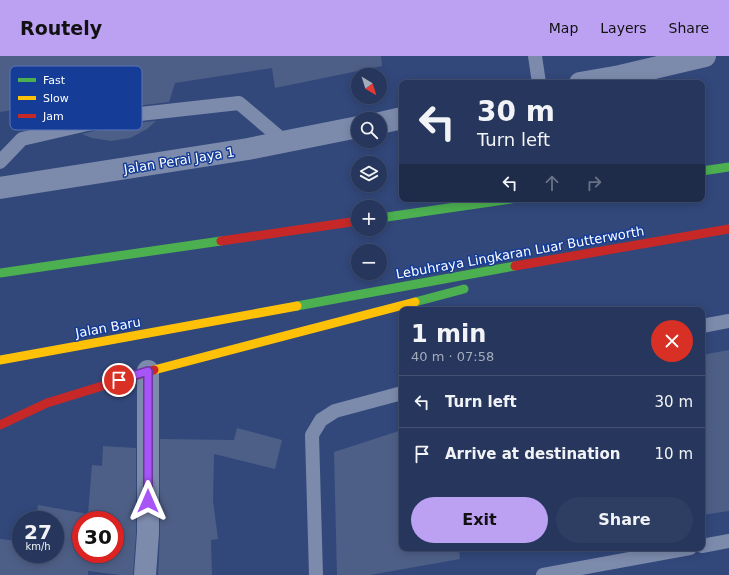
<!DOCTYPE html>
<html lang="en">
<head>
<meta charset="utf-8">
<style>
  body { margin:0; font-family:"DejaVu Sans",sans-serif; background:#2e3e62; color:#f1f3f6; height:100vh; display:flex; flex-direction:column; font-size:15px; white-space:nowrap }
  * { box-sizing:border-box; margin:0 }
  p { font-size:13px; color:#a4abbb }
  .icon { flex:none; width:22px; height:22px; fill:none; stroke:currentColor; stroke-width:2; stroke-linecap:round; stroke-linejoin:round }
  .map { position:relative; flex:1; overflow:hidden }
  .side { position:absolute; left:399px; top:251px; width:306px; height:244px; display:flex; flex-direction:column; background:#26365c; border-radius:8px; box-shadow:0 2px 10px #0003,0 0 0 1px #425072 }
  .side>* { flex:none }
  .top-card { position:absolute; left:399px; top:24px; width:306px; height:122px; border-radius:8px; box-shadow:0 2px 10px #0003,0 0 0 1px #425072; background:#26365c; color:#f1f3f6; overflow:hidden }
  .needle { width:26px; rotate:142deg }
  .controls { position:absolute; left:351px; top:12px; display:grid; gap:8px }
  .controls a { display:grid; place-items:center; width:36px; height:36px; border-radius:50%; background:#26365c; box-shadow:0 2px 10px #0003,0 0 0 1px #425072; font-size:20px }
  .speed { position:absolute; left:12px; top:455px; display:flex; gap:8px; font-size:20px; font-weight:700; text-align:center }
  .speed>* { display:grid; place-content:center; width:52px; height:52px; border-radius:50%; background:#26365c; box-shadow:0 2px 10px #0003,0 0 0 1px #425072; line-height:1 }
  .speed small { font-size:10px; font-weight:400 }
  .speed .limit { border:6px solid #d22; background:#fff; color:#111 }
  .pin { position:absolute; display:grid; place-items:center; width:34px; height:34px; color:#fff; margin:-17px; border:2px solid #fff; border-radius:50%; box-shadow:0 1px 4px #0007 }
  .me { position:absolute; width:44px; margin:-22px; rotate:0deg; stroke-linejoin:round; filter:drop-shadow(0 0 3px #0008) }
  .turn { display:flex; align-items:center; gap:14px; height:84px; padding:0 12px; font-size:18px }
  .turn .icon { width:52px; height:52px; stroke-width:2.5 }
  .turn b { display:block; font-size:28px; line-height:34px }
  .lanes { display:flex; align-items:center; height:38px; padding:0 12px; background:#0003; justify-content:center; gap:20px; direction:ltr }
  .lanes .off { opacity:.35 }
  .round { display:grid; place-items:center; flex:none; width:42px; height:42px; border-radius:21px; background:#2e3e62 }
  .headline { display:flex; align-items:center; justify-content:space-between; height:68px; padding:0 12px }
  h1 { font-size:24px; font-weight:700; line-height:30px }
  .action { display:flex; gap:8px; margin-top:auto; padding:8px 12px }
  .action a { flex:1; height:46px; border-radius:24px; background:#bca0f2; color:#111; font-size:16px; font-weight:700; line-height:46px; text-align:center }
  .action a+a { background:#2e3e62; color:#f1f3f6 }
  ul { padding:0; list-style:none }
  li { display:flex; align-items:center; gap:12px; height:52px; padding:0 12px; border-top:1px solid #425072 }
  li div { flex:1 }
  li b { display:block; font-size:15px }
  li em { font-style:normal }
  header { display:flex; align-items:center; gap:24px; box-sizing:border-box; height:56px; padding:0 20px; background:#bca0f2; color:#111 }
  header strong { font-size:19px }
  nav { display:flex; gap:22px; margin-inline-start:auto; font-size:14px }
  .map>svg:first-child { display:block }
</style>
</head>
<body>
<header>
<strong>Routely</strong>
<nav><a>Map</a><a>Layers</a><a>Share</a></nav>
</header>
<div class="map">
<svg width="729" height="519" viewBox="0 0 729 519">
  <rect width="100%" height="100%" fill="#32487a"/>
  <!-- building -->
  <path fill="#4e5f87" fill-rule="evenodd" d="M 0,0 L 381,0 L 382,10 L 275,32 L 271,6 L 272,12 L 175,27 L 169,46 L 120,52 L 64,65 L 60,61 L 53,47 L 0,56 Z
    M 156,65 L 147,73 L 130,82 L 111,85 L 92,82 L 82,78 L 123,68 Z
    M 729,294 L 729,455 L 702,459 L 702,299 Z
    M 237,372 L 282,384 L 275,413 L 214,398 L 213,445 L 218,483 L 211,484 L 212,519 L 158,519 L 160,477 L 160,383 L 234,384 Z
    M 402,374 L 402,492 L 459,492 L 460,503 L 370,519 L 337,519 L 334,396 Z
    M 103,390 L 136,392 L 136,477 L 133,519 L 121,519 L 88,515 L 88,519 L 0,519 L 0,483 L 21,485 L 21,498 L 55,498 L 55,464 L 36,464 L 38,449 L 88,458 L 92,409 L 102,410 ZM 81,464 L 115,464 L 115,498 L 81,498 Z"/>
  <g fill="none" stroke-linecap="round" stroke-linejoin="round">
    <!-- lane -->
    <path stroke="#7c8aac" stroke-width="14" d="M 535,0 L 539,27
      M 0,106 L 22,83 L 122,60 L 239,47 L 285,86
      M 702,270 L 729,265
      M 702,490 L 729,485
      M 316,519 L 312,379 L 321,364 L 335,355 L 402,337
      M 543,519 L 690,492"/>
    <!-- street -->
    <path stroke="#7c8aac" stroke-width="22" d="M 580,27 L 620,20 L 705,0
      M 380,67 L 402,62
      M 0,132 L 248,93 L 358,71
      M 145,519 L 148,477 L 148,315"/>
    <!-- fast -->
    <path stroke="#4caf50" stroke-width="9" d="M 702,115 L 729,111
      M 380,162 L 511,143
      M 0,217 L 221,185
      M 415,246 L 464,233
      M 297,250 L 515,210"/>
    <!-- slow -->
    <path stroke="#ffc107" stroke-width="9" d="M 0,304 L 297,250
      M 154,314 L 415,246"/>
    <!-- jam -->
    <path stroke="#c62828" stroke-width="9" d="M 221,185 L 358,165
      M 515,210 L 729,173
      M 0,369 L 47,347 L 154,314"/>
  </g>
  <g fill="none" stroke-linecap="round" stroke-linejoin="round">
    <!-- route casing -->
    <g stroke="#6d37a1" stroke-width="10">
      <path id="route" d="M 119,324 L 148,315 L 148,445"/>
    </g>
    <!-- route -->
    <use href="#route" stroke="#a855f7" stroke-width="7"/>
  </g>
  <g text-anchor="middle" stroke-width="3" stroke-linejoin="round" paint-order="stroke">
    <!-- street labels -->
    <g font-size="13" fill="#fff" stroke="#153c97">
      <text transform="translate(179 104) rotate(-9)" y="5">Jalan Perai Jaya 1</text>
      <text transform="translate(520 196) rotate(-10)" y="5">Lebuhraya Lingkaran Luar Butterworth</text>
      <text transform="translate(108 271) rotate(-10)" y="5">Jalan Baru</text>
    </g>
  </g>
  <!-- legend -->
  <rect x="10" y="10" width="132" height="64" rx="6" fill="#153c97" stroke="#5b76b6" stroke-width="1"/>
  <rect x="18" y="22" width="18" height="4" fill="#4caf50"/>
  <rect x="18" y="40" width="18" height="4" fill="#ffc107"/>
  <rect x="18" y="58" width="18" height="4" fill="#c62828"/>
  <g font-size="11" fill="#fff">
    <text x="43" y="28">Fast</text>
    <text x="43" y="46">Slow</text>
    <text x="43" y="64">Jam</text>
  </g>
</svg>
<div class="controls">
<a><svg class="needle" viewBox="-14 -14 28 28"><path d="M0-13l5 13h-10z" fill="#e53935"/><path d="M0 13l5-13h-10z" fill="#a4abbb"/></svg></a>
<a><svg class="icon" aria-label="search" viewBox="0 0 24 24"><circle cx="10" cy="10" r="6"/><path d="M15 15l6 6"/></svg></a>
<a><svg class="icon" aria-label="layers" viewBox="0 0 24 24"><path d="M12 4l9 5-9 5-9-5zM3 14l9 5 9-5"/></svg></a>
<a>+</a>
<a>−</a>
</div>
<div class="speed"><div>27<small>km/h</small></div><div class="limit">30</div></div>
<div class="pin" style="left:119px;top:324px;background:#d93025"><svg class="icon" aria-label="arrive" viewBox="0 0 24 24"><path d="M6 21V4h12l-3 4 3 4H6"/></svg></div>
<svg class="me" style="left:148px;top:445px" viewBox="-20 -20 40 40"><path d="M0-17L14 15 0 8-14 15z" fill="#a855f7" stroke="#fff" stroke-width="4"/></svg>
<div class="top-card">
<div class="turn"><svg class="icon" aria-label="left" viewBox="0 0 24 24"><path d="M17 20v-9H6M10 6l-5 5 5 5"/></svg><div><b>30 m</b>Turn left</div></div>
<div class="lanes"><svg class="icon" aria-label="left" viewBox="0 0 24 24"><path d="M17 20v-9H6M10 6l-5 5 5 5"/></svg><svg class="icon off" aria-label="ahead" viewBox="0 0 24 24"><path d="M12 20V5M6 11l6-6 6 6"/></svg><svg class="icon off" aria-label="right" viewBox="0 0 24 24"><path d="M7 20v-9h11M14 6l5 5-5 5"/></svg></div>
</div>
<section class="side">
<div class="headline"><div><h1>1 min</h1><p>40 m · 07:58</p></div><a class="round" style="background:#d93025;color:#fff"><svg class="icon" aria-label="close" viewBox="0 0 24 24"><path d="M6 6l12 12M18 6L6 18"/></svg></a></div>
<ul>
<li><svg class="icon" aria-label="left" viewBox="0 0 24 24"><path d="M17 20v-9H6M10 6l-5 5 5 5"/></svg><div><b>Turn left</b></div><em>30 m</em></li>
<li><svg class="icon" aria-label="arrive" viewBox="0 0 24 24"><path d="M6 21V4h12l-3 4 3 4H6"/></svg><div><b>Arrive at destination</b></div><em>10 m</em></li>
</ul>
<div class="action"><a>Exit</a><a>Share</a></div>
</section>
</div>
</body>
</html>
